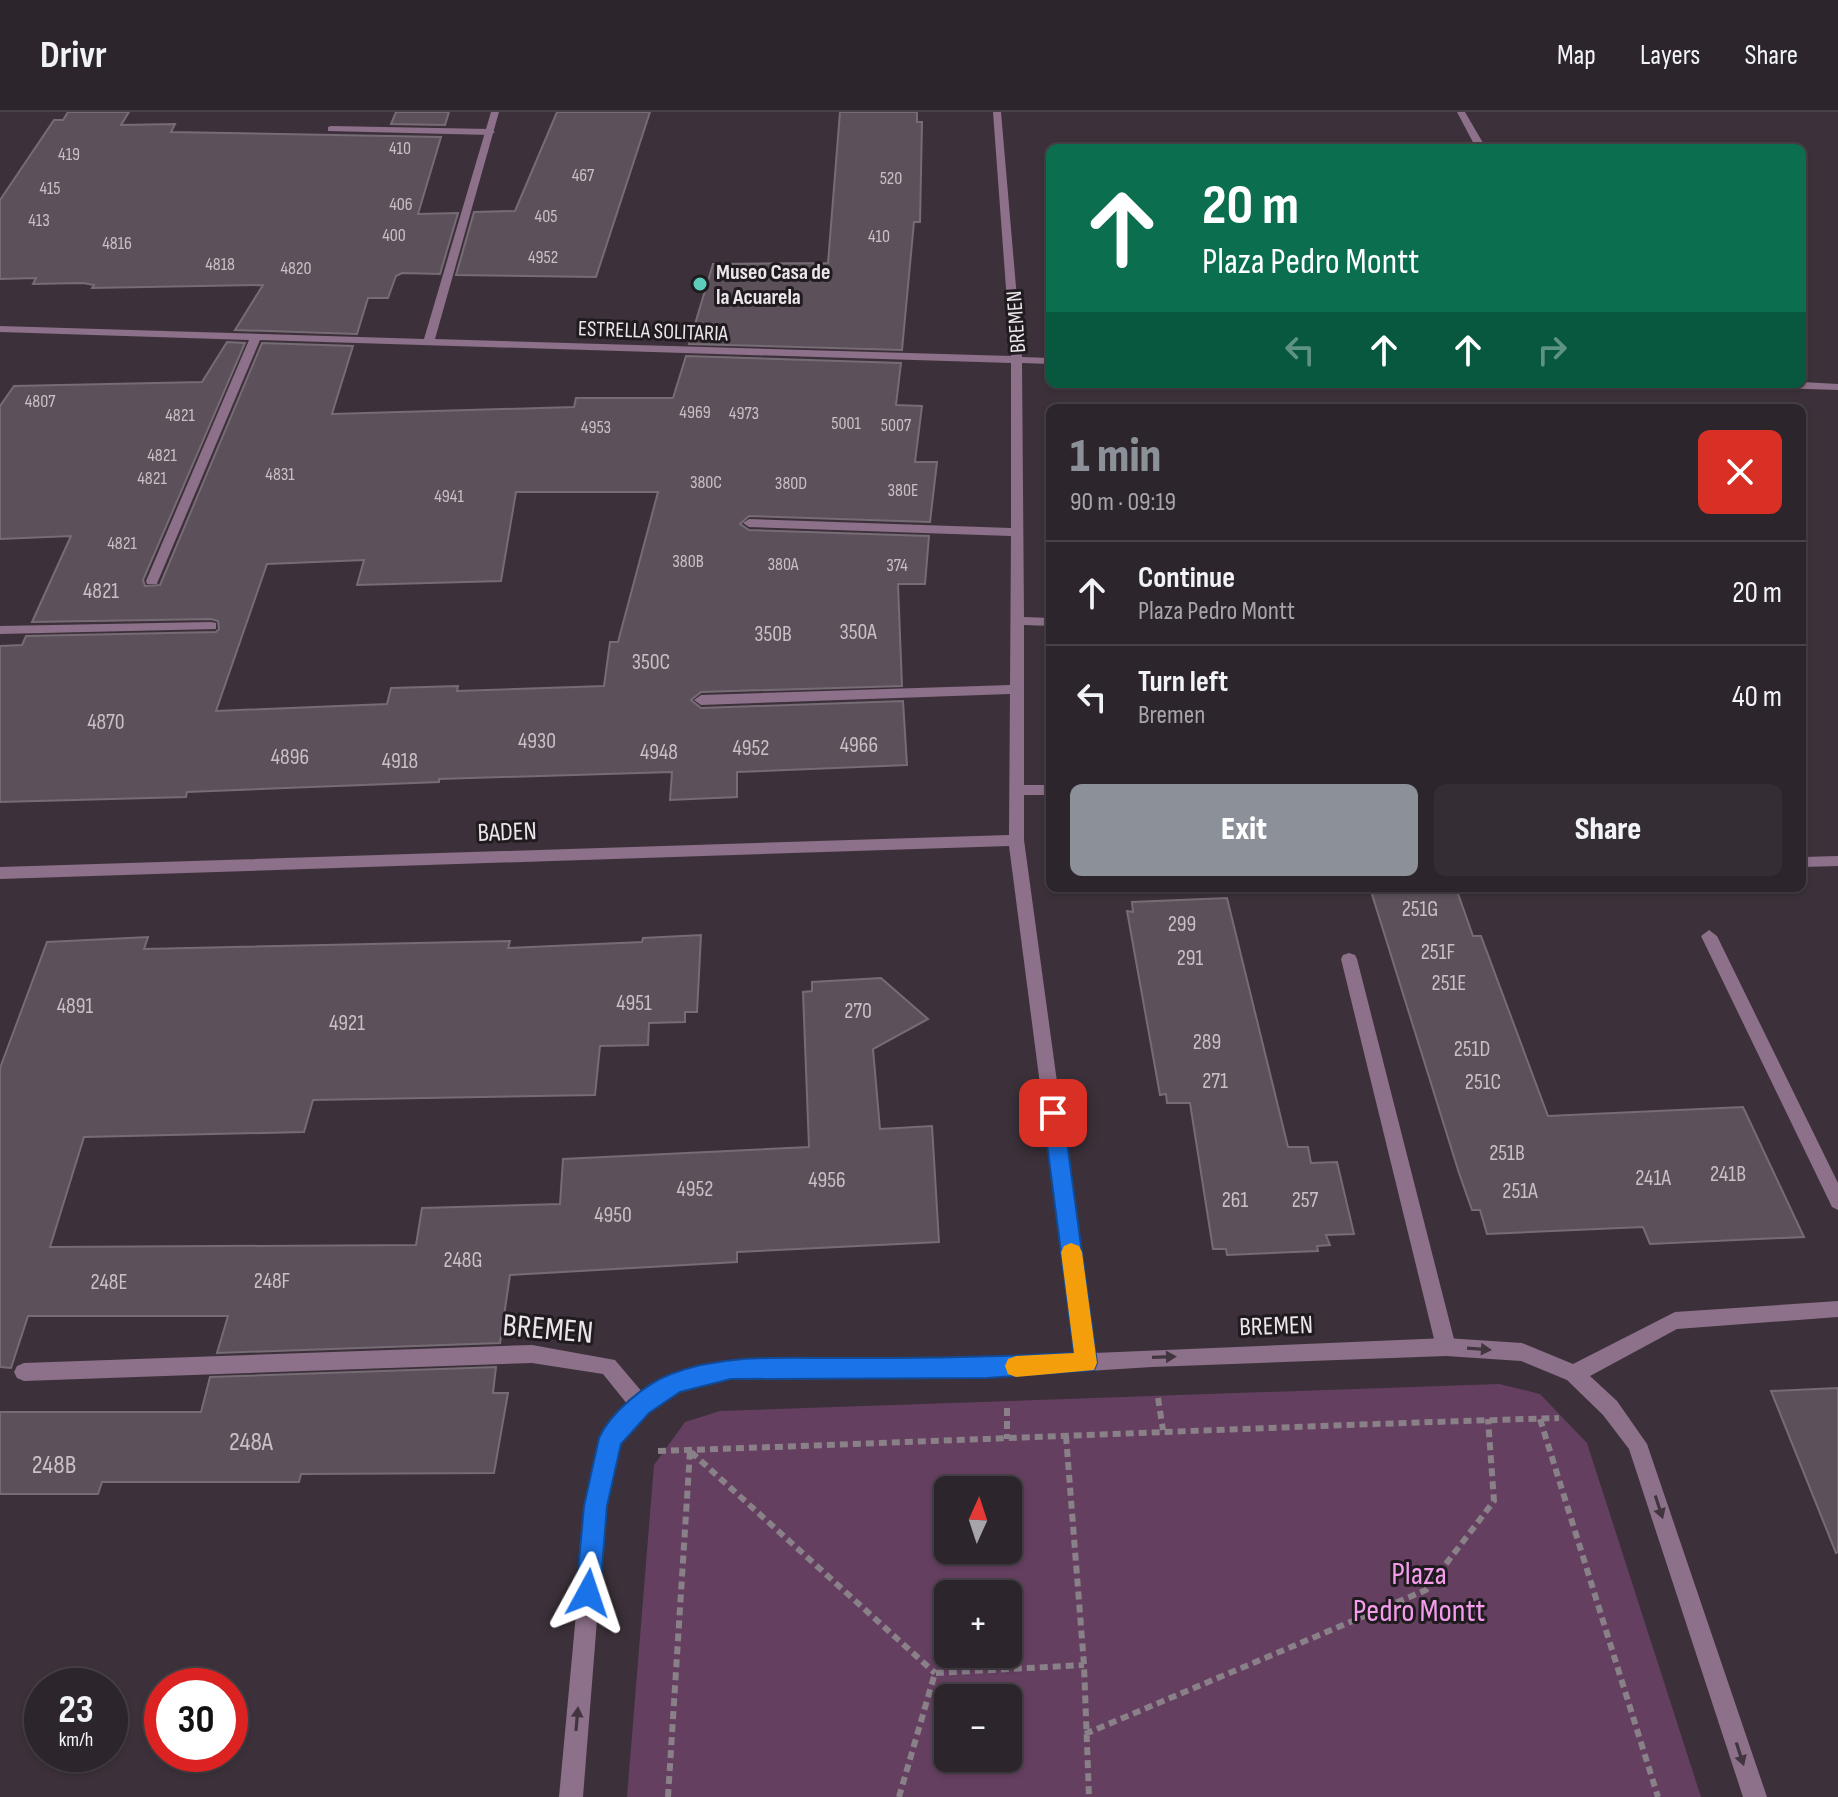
<!DOCTYPE html>
<html lang="en">
<head>
<meta charset="utf-8">
<style>
  body { margin:0; font-family:"Sofia Sans Condensed",sans-serif; background:#352d34; color:#f1f3f6; height:100vh; display:flex; flex-direction:column; font-size:30px; white-space:nowrap }
  * { box-sizing:border-box; margin:0 }
  p { font-size:26px; color:#a7a5a9 }
  .icon { flex:none; width:44px; height:44px; fill:none; stroke:currentColor; stroke-width:2; stroke-linecap:round; stroke-linejoin:round }
  .map { position:relative; flex:1; overflow:hidden }
  .drawer { position:absolute; left:1046px; top:292px; width:760px; height:488px; display:flex; flex-direction:column; background:#2d252c; border-radius:12px; box-shadow:0 2px 6px #0004,0 0 0 2px #484248 }
  .drawer>* { flex:none }
  .hud { position:absolute; left:1046px; top:32px; width:760px; height:244px; border-radius:12px; box-shadow:0 2px 6px #0004,0 0 0 2px #484248; background:#0b6e4f; color:#fff; overflow:hidden }
  .needle { width:52px; rotate:3deg }
  .controls { position:absolute; left:934px; top:1364px; display:grid; gap:16px }
  .controls a { display:grid; place-items:center; width:88px; height:88px; border-radius:12px; background:#2d252c; box-shadow:0 2px 6px #0004,0 0 0 2px #484248; font-size:40px }
  .speed { position:absolute; left:24px; top:1556px; display:flex; gap:16px; font-size:40px; font-weight:700; text-align:center }
  .speed>* { display:grid; place-content:center; width:104px; height:104px; border-radius:50%; background:#2d252c; box-shadow:0 2px 6px #0004,0 0 0 2px #484248; line-height:1 }
  .speed small { font-size:20px; font-weight:400 }
  .speed .limit { border:12px solid #d22; background:#fff; color:#111 }
  .pin { position:absolute; display:grid; place-items:center; width:68px; height:68px; color:#fff; margin:-34px; border-radius:16px; box-shadow:0 4px 12px #0006 }
  .me { position:absolute; width:88px; margin:-44px; rotate:5deg; stroke-linejoin:round; filter:drop-shadow(0 0 6px #0008) }
  .turn { display:flex; align-items:center; gap:28px; height:168px; padding:0 24px; font-size:36px }
  .turn .icon { width:104px; height:104px; stroke-width:2.5 }
  .turn b { display:block; font-size:56px; line-height:68px }
  .lanes { display:flex; align-items:center; height:76px; padding:0 24px; background:#0003; justify-content:center; gap:40px; direction:ltr }
  .lanes .off { opacity:.35 }
  .round { display:grid; place-items:center; flex:none; width:84px; height:84px; border-radius:12px; background:#352d34 }
  .summary { display:flex; align-items:center; justify-content:space-between; height:136px; padding:0 24px }
  h1 { font-size:48px; font-weight:800; line-height:60px; color:#8c9099 }
  .action { display:flex; gap:16px; margin-top:auto; padding:16px 24px }
  .action a { flex:1; height:92px; border-radius:12px; background:#8c9099; color:#fff; font-size:32px; font-weight:800; line-height:92px; text-align:center }
  .action a+a { background:#352d34; color:#f1f3f6 }
  ul { padding:0; list-style:none }
  li { display:flex; align-items:center; gap:24px; height:104px; padding:0 24px; border-top:2px solid #484248 }
  li div { flex:1 }
  li b { display:block; font-size:30px }
  li em { font-style:normal }
  header { display:flex; align-items:center; gap:48px; box-sizing:border-box; height:112px; padding:0 40px; background:#2d252c; border-bottom:2px solid #484248 }
  header strong { font-size:38px }
  nav { display:flex; gap:44px; margin-inline-start:auto; font-size:28px }
  .map>svg:first-child { display:block }
</style>
</head>
<body>
<header>
<strong>Drivr</strong>
<nav><a>Map</a><a>Layers</a><a>Share</a></nav>
</header>
<div class="map">
<svg width="1838" height="1685" viewBox="0 0 1838 1685">
  <rect width="100%" height="100%" fill="#3c313a"/>
  <!-- green -->
  <path fill="#643f60" fill-rule="evenodd" d="M 1499,1272 L 1540,1282 L 1587,1331 L 1701,1685 L 627,1685 L 654,1353 L 685,1310 L 720,1299 ZM 948,1378 L 1008,1378 L 1008,1438 L 948,1438 ZM 948,1482 L 1008,1482 L 1008,1542 L 948,1542 ZM 948,1586 L 1008,1586 L 1008,1646 L 948,1646 Z"/>
  <!-- building -->
  <path fill="#5c515b" stroke="#776b76" stroke-width="2" fill-rule="evenodd" d="M 68,0 L 129,0 L 121,13 L 175,12 L 171,20 L 441,25 L 418,102 L 458,101 L 440,162 L 402,161 L 396,164 L 388,186 L 368,186 L 357,222 L 235,218 L 263,173 L 92,176 L 94,173 L 83,171 L 33,172 L 36,166 L 0,167 L 0,88 L 54,8 L 63,8 Z
    M 396,0 L 449,0 L 445,13 L 391,12 Z
    M 557,0 L 650,0 L 596,165 L 456,163 L 474,100 L 515,99 Z
    M 840,0 L 917,0 L 917,10 L 922,10 L 920,110 L 914,110 L 902,238 L 689,232 L 713,152 L 828,151 Z
    M 227,230 L 245,231 L 143,468 L 145,474 L 160,473 L 262,231 L 353,234 L 332,302 L 574,295 L 576,286 L 673,286 L 686,244 L 901,251 L 896,293 L 922,294 L 915,350 L 937,350 L 930,410 L 749,404 L 740,412 L 749,418 L 929,424 L 925,472 L 898,472 L 902,574 L 701,580 L 691,588 L 701,596 L 903,589 L 907,653 L 737,660 L 737,685 L 670,688 L 672,660 L 439,667 L 439,670 L 187,680 L 186,685 L 0,690 L 0,534 L 22,533 L 26,524 L 216,520 L 219,517 L 218,509 L 211,507 L 32,510 L 71,424 L 0,427 L 0,294 L 14,274 L 202,270 ZM 516,380 L 658,380 L 618,530 L 610,530 L 604,574 L 457,579 L 458,574 L 391,576 L 387,592 L 216,599 L 267,452 L 364,448 L 357,473 L 501,469 Z
    M 1370,776 L 1456,776 L 1473,824 L 1481,824 L 1548,1004 L 1743,995 L 1804,1125 L 1650,1132 L 1643,1115 L 1487,1122 L 1480,1098 L 1472,1098 L 1459,1061 Z
    M 1227,786 L 1288,1035 L 1308,1035 L 1311,1051 L 1337,1050 L 1354,1122 L 1326,1123 L 1330,1133 L 1317,1134 L 1318,1139 L 1227,1143 L 1226,1137 L 1213,1137 L 1190,991 L 1167,991 L 1166,982 L 1160,983 L 1127,799 L 1133,800 L 1132,790 Z
    M 701,823 L 697,900 L 685,900 L 685,910 L 649,911 L 648,933 L 600,934 L 595,983 L 313,988 L 304,1020 L 84,1025 L 50,1135 L 416,1133 L 422,1096 L 560,1092 L 563,1047 L 809,1035 L 803,880 L 812,879 L 812,870 L 881,866 L 928,907 L 873,937 L 880,1017 L 932,1014 L 939,1130 L 737,1140 L 737,1150 L 510,1163 L 500,1231 L 217,1241 L 228,1204 L 28,1204 L 11,1256 L 0,1255 L 0,956 L 47,830 L 148,825 L 144,837 L 510,829 L 508,836 L 642,830 L 643,826 Z
    M 496,1255 L 493,1281 L 508,1281 L 494,1361 L 301,1362 L 299,1370 L 102,1370 L 98,1382 L 0,1382 L 0,1300 L 201,1300 L 210,1265 Z
    M 1838,1276 L 1838,1440 L 1836,1441 L 1771,1279 Z"/>
  <g fill="none" stroke-linecap="round" stroke-linejoin="round">
    <!-- path -->
    <path stroke="#898088" stroke-width="6" stroke-dasharray="8 5" stroke-linecap="butt" d="M 1158,1286 L 1163,1318
      M 1007,1296 L 1007,1327
      M 1540,1307 L 1658,1685
      M 1066,1324 L 1084,1553 L 1089,1685
      M 658,1339 C 958,1329 1259,1315 1559,1306
      M 691,1340 L 935,1561
      M 1085,1622 L 1426,1478 L 1494,1389 L 1488,1307
      M 668,1685 L 690,1339
      M 899,1685 L 935,1561 L 1084,1553"/>
    <!-- service -->
    <path fill="#8d7089" fill-rule="evenodd" d="M 331,14 L 490,17 L 495,20 L 490,23 L 328,19 L 328,15 Z
      M 211,510 L 216,511 L 216,517 L 0,522 L 0,514 Z
      M 1349,841 L 1355,843 L 1357,847 L 1456,1235 L 1453,1241 L 1446,1244 L 1439,1241 L 1436,1235 L 1341,847 L 1343,843 Z"/>
    <!-- minor -->
    <path fill="#8d7089" fill-rule="evenodd" d="M 491,0 L 499,0 L 435,227 L 1011,244 L 993,0 L 1001,0 L 1022,245 L 1050,246 L 1050,252 L 1022,251 L 1024,505 L 1050,506 L 1050,514 L 1024,513 L 1024,673 L 1050,673 L 1050,683 L 1024,683 L 1024,728 L 1094,1241 L 1446,1226 L 1522,1231 L 1573,1252 L 1675,1200 L 1838,1189 L 1838,1205 L 1677,1217 L 1590,1264 L 1617,1289 L 1647,1332 L 1767,1685 L 1743,1685 L 1629,1337 L 1603,1303 L 1567,1268 L 1521,1249 L 1446,1244 L 1152,1255 L 1006,1264 L 731,1266 L 679,1279 L 648,1300 L 619,1331 L 606,1394 L 583,1685 L 559,1685 L 586,1394 L 600,1326 L 603,1319 L 628,1293 L 603,1262 L 532,1251 L 24,1269 L 17,1266 L 14,1260 L 17,1254 L 24,1251 L 532,1233 L 615,1248 L 643,1281 L 674,1262 L 731,1248 L 1006,1246 L 1075,1242 L 1009,734 L 0,767 L 0,755 L 1009,723 L 1010,582 L 701,593 L 694,588 L 701,583 L 1010,573 L 1011,424 L 749,415 L 743,411 L 749,407 L 1011,416 L 1011,251 L 260,228 L 158,469 L 157,472 L 147,472 L 146,469 L 249,228 L 0,220 L 0,214 L 424,227 Z
      M 1457,0 L 1465,0 L 1486,36 L 1476,36 Z
      M 1802,270 L 1838,272 L 1838,278 L 1752,275 L 1746,272 Z
      M 1838,744 L 1838,754 L 1802,755 L 1802,745 Z
      M 1709,818 L 1717,824 L 1838,1071 L 1838,1098 L 1832,1095 L 1701,824 Z"/>
  </g>
  <!-- one-way arrows -->
  <defs><path id="oneway-solid" d="M-6-.8H1V-3.2L6.5 0L1 3.2V.8H-6Z" transform="scale(2)"/></defs>
  <g fill="#41353f">
    <use href="#oneway-solid" transform="translate(1479 1237) rotate(4)"/>
    <use href="#oneway-solid" transform="translate(1164 1245) rotate(-2)"/>
    <use href="#oneway-solid" transform="translate(1659 1395) rotate(72)"/>
    <use href="#oneway-solid" transform="translate(577 1607) rotate(-85)"/>
    <use href="#oneway-solid" transform="translate(1740 1642) rotate(72)"/>
  </g>
  <!-- route -->
  <path fill="#1a73e8" stroke="#114b97" stroke-width="2" d="M 1053,993 L 1060,995 L 1063,1001 L 1097,1251 L 1094,1258 L 987,1266 L 731,1267 L 680,1280 L 649,1301 L 621,1332 L 607,1394 L 600,1481 L 597,1490 L 588,1493 L 580,1490 L 576,1481 L 584,1394 L 599,1326 C 610,1301 645,1272 671,1262 C 728,1240 793,1247 853,1246 C 927,1246 1000,1245 1074,1241 L 1043,1001 L 1046,995 Z"/>
  <!-- slow -->
  <path fill="#f59e0b" d="M 1071,1131 L 1079,1134 L 1082,1140 L 1097,1251 L 1094,1258 L 1016,1265 L 1008,1262 L 1005,1254 L 1008,1247 L 1016,1244 L 1074,1241 L 1061,1140 L 1064,1134 Z"/>
  <!-- markers -->
  <circle fill="#5cceba" stroke="#201b1f" stroke-width="3" cx="700" cy="172" r="8"/>
  <g text-anchor="middle" stroke-width="6" stroke-linejoin="round" paint-order="stroke">
    <!-- far-number labels -->
    <g font-size="18" fill="#c8c0c7">
      <text x="400" y="42">410</text>
      <text x="69" y="48">419</text>
      <text x="583" y="69">467</text>
      <text x="891" y="72">520</text>
      <text x="50" y="82">415</text>
      <text x="401" y="98">406</text>
      <text x="546" y="110">405</text>
      <text x="39" y="114">413</text>
      <text x="394" y="129">400</text>
      <text x="879" y="130">410</text>
      <text x="117" y="137">4816</text>
      <text x="543" y="151">4952</text>
      <text x="220" y="158">4818</text>
      <text x="296" y="162">4820</text>
      <text x="40" y="295">4807</text>
      <text x="695" y="306">4969</text>
      <text x="744" y="307">4973</text>
      <text x="180" y="309">4821</text>
      <text x="846" y="317">5001</text>
      <text x="896" y="319">5007</text>
      <text x="596" y="321">4953</text>
      <text x="162" y="349">4821</text>
      <text x="280" y="368">4831</text>
      <text x="152" y="372">4821</text>
      <text x="706" y="376">380C</text>
      <text x="791" y="377">380D</text>
      <text x="903" y="384">380E</text>
      <text x="449" y="390">4941</text>
      <text x="122" y="437">4821</text>
      <text x="688" y="455">380B</text>
      <text x="783" y="458">380A</text>
      <text x="897" y="459">374</text>
    </g>
    <!-- far-poi labels -->
    <g font-size="22" font-weight="bold" fill="#ece5eb" stroke="#201b1f" text-anchor="start">
      <text x="716" y="167">Museo Casa de<tspan x="716" dy="25">la Acuarela</tspan></text>
    </g>
    <!-- far-street labels -->
    <g font-size="22" fill="#ece5eb" stroke="#201b1f">
      <text transform="translate(1015 210) rotate(-94)" y="8">BREMEN</text>
      <text transform="translate(653 218) rotate(2)" y="8">ESTRELLA SOLITARIA</text>
    </g>
    <!-- number labels -->
    <g font-size="22" fill="#c8c0c7">
      <text x="101" y="486">4821</text>
      <text x="858" y="527">350A</text>
      <text x="773" y="529">350B</text>
      <text x="651" y="557">350C</text>
      <text x="106" y="617">4870</text>
      <text x="537" y="636">4930</text>
      <text x="859" y="640">4966</text>
      <text x="751" y="643">4952</text>
      <text x="659" y="647">4948</text>
      <text x="290" y="652">4896</text>
      <text x="400" y="656">4918</text>
      <text x="1420" y="804">251G</text>
      <text x="1182" y="819">299</text>
      <text x="1438" y="847">251F</text>
      <text x="1190" y="853">291</text>
      <text x="1449" y="878">251E</text>
      <text x="634" y="898">4951</text>
      <text x="75" y="901">4891</text>
      <text x="858" y="906">270</text>
      <text x="347" y="918">4921</text>
      <text x="1207" y="937">289</text>
      <text x="1472" y="944">251D</text>
      <text x="1215" y="976">271</text>
      <text x="1483" y="977">251C</text>
      <text x="1507" y="1048">251B</text>
      <text x="1728" y="1069">241B</text>
      <text x="1653" y="1073">241A</text>
      <text x="827" y="1075">4956</text>
      <text x="695" y="1084">4952</text>
      <text x="1520" y="1086">251A</text>
      <text x="1235" y="1095">261</text>
      <text x="1305" y="1095">257</text>
      <text x="613" y="1110">4950</text>
      <text x="463" y="1155">248G</text>
      <text x="272" y="1176">248F</text>
      <text x="109" y="1177">248E</text>
    </g>
    <!-- street labels -->
    <g font-size="26" fill="#ece5eb" stroke="#201b1f">
      <text transform="translate(507 719) rotate(-2)" y="9">BADEN</text>
      <text transform="translate(1276 1213) rotate(-2)" y="9">BREMEN</text>
    </g>
    <!-- near-number labels -->
    <g font-size="26" fill="#c8c0c7">
      <text x="251" y="1338">248A</text>
      <text x="54" y="1361">248B</text>
    </g>
    <!-- near-street labels -->
    <g font-size="32" fill="#ece5eb" stroke="#201b1f">
      <text transform="translate(548 1216) rotate(5)" y="11">BREMEN</text>
    </g>
    <!-- near-park labels -->
    <g font-size="32" fill="#f59ded" stroke="#201b1f">
      <text x="1419" y="1472">Plaza<tspan x="1419" dy="37">Pedro Montt</tspan></text>
    </g>
  </g>
</svg>
<div class="controls">
<a><svg class="needle" viewBox="-14 -14 28 28"><path d="M0-13l5 13h-10z" fill="#e53935"/><path d="M0 13l5-13h-10z" fill="#a7a5a9"/></svg></a>
<a>+</a>
<a>−</a>
</div>
<div class="speed"><div>23<small>km/h</small></div><div class="limit">30</div></div>
<div class="pin" style="left:1053px;top:1001px;background:#d93025"><svg class="icon" aria-label="arrive" viewBox="0 0 24 24"><path d="M6 21V4h12l-3 4 3 4H6"/></svg></div>
<svg class="me" style="left:588px;top:1481px" viewBox="-20 -20 40 40"><path d="M0-17L14 15 0 8-14 15z" fill="#1a73e8" stroke="#fff" stroke-width="4"/></svg>
<div class="hud">
<div class="turn"><svg class="icon" aria-label="ahead" viewBox="0 0 24 24"><path d="M12 20V5M6 11l6-6 6 6"/></svg><div><b>20 m</b>Plaza Pedro Montt</div></div>
<div class="lanes"><svg class="icon off" aria-label="left" viewBox="0 0 24 24"><path d="M17 20v-9H6M10 6l-5 5 5 5"/></svg><svg class="icon" aria-label="ahead" viewBox="0 0 24 24"><path d="M12 20V5M6 11l6-6 6 6"/></svg><svg class="icon" aria-label="ahead" viewBox="0 0 24 24"><path d="M12 20V5M6 11l6-6 6 6"/></svg><svg class="icon off" aria-label="right" viewBox="0 0 24 24"><path d="M7 20v-9h11M14 6l5 5-5 5"/></svg></div>
</div>
<section class="drawer">
<div class="summary"><div><h1>1 min</h1><p>90 m · 09:19</p></div><a class="round" style="background:#d93025;color:#fff"><svg class="icon" aria-label="close" viewBox="0 0 24 24"><path d="M6 6l12 12M18 6L6 18"/></svg></a></div>
<ul>
<li><svg class="icon" aria-label="ahead" viewBox="0 0 24 24"><path d="M12 20V5M6 11l6-6 6 6"/></svg><div><b>Continue</b><p>Plaza Pedro Montt</p></div><em>20 m</em></li>
<li><svg class="icon" aria-label="left" viewBox="0 0 24 24"><path d="M17 20v-9H6M10 6l-5 5 5 5"/></svg><div><b>Turn left</b><p>Bremen</p></div><em>40 m</em></li>
</ul>
<div class="action"><a>Exit</a><a>Share</a></div>
</section>
</div>
</body>
</html>
